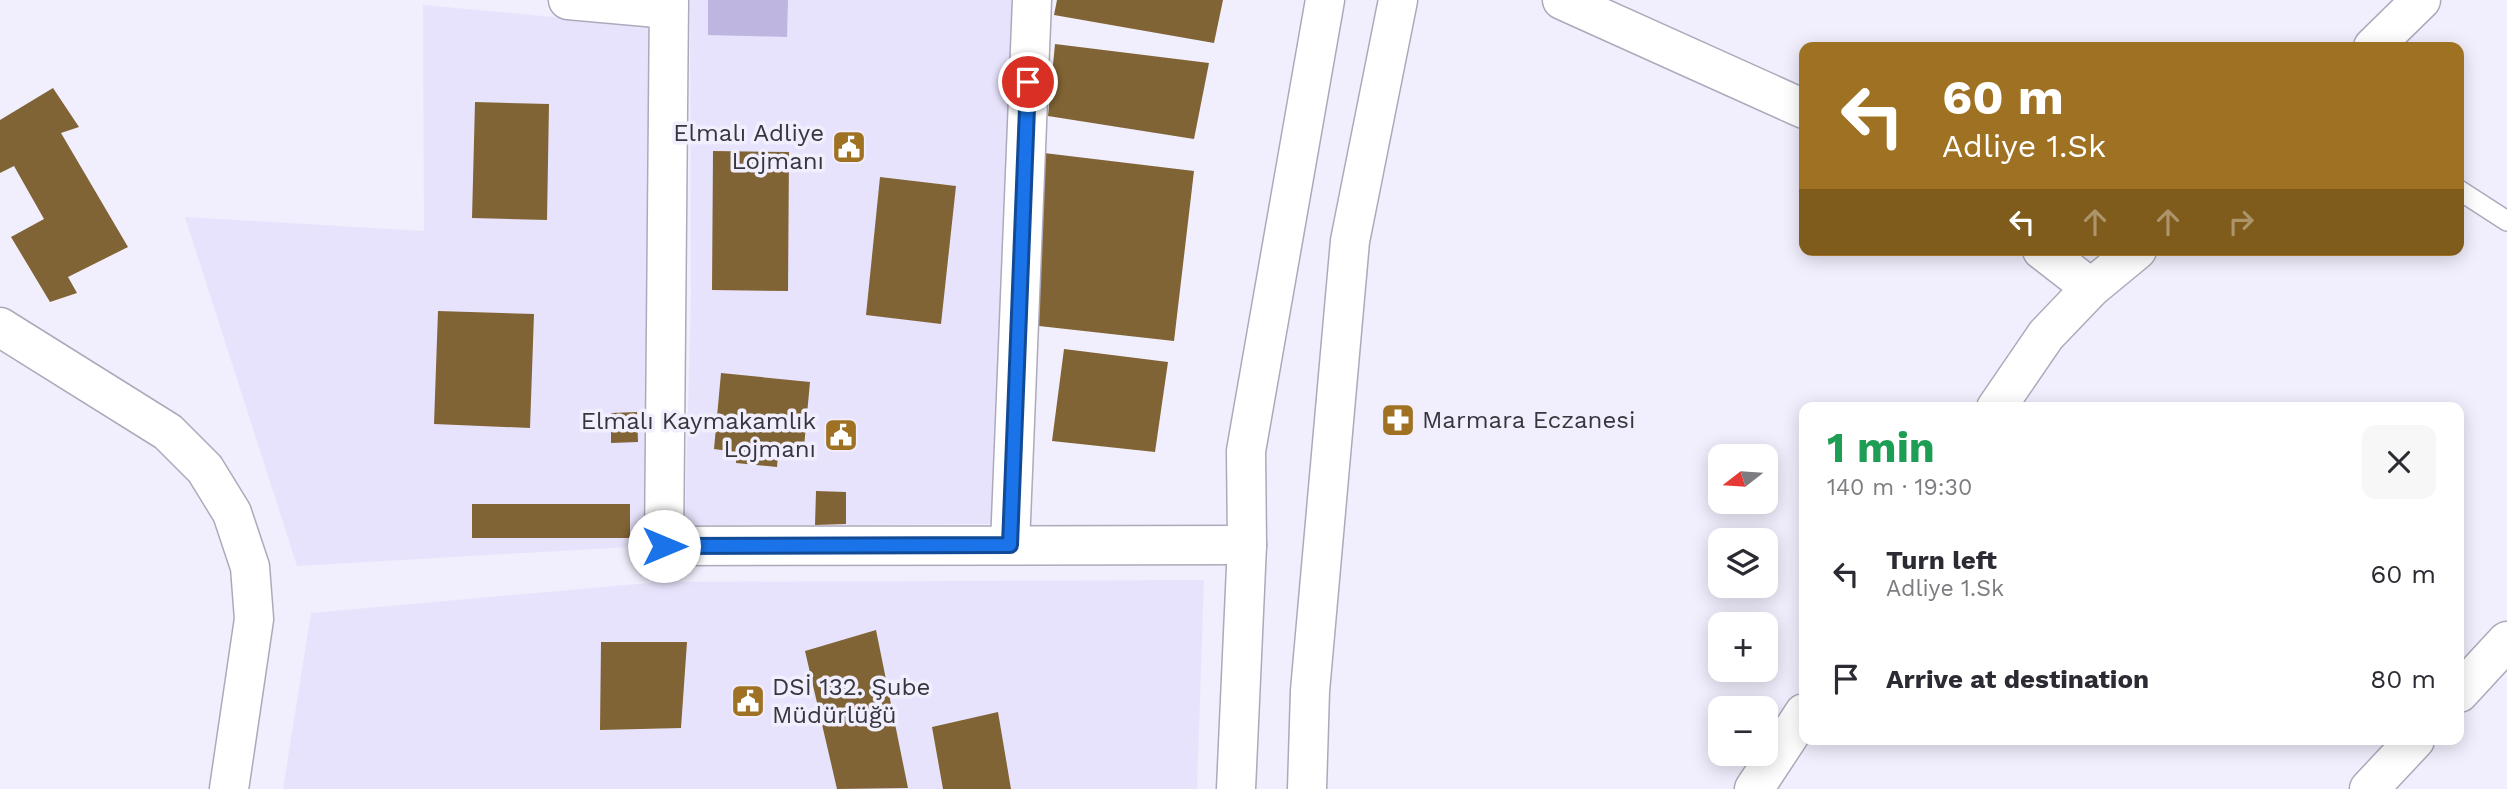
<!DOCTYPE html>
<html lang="en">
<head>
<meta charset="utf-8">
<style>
  body { margin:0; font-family:"Work Sans",sans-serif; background:#f7f7f7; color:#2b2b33; height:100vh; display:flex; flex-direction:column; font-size:26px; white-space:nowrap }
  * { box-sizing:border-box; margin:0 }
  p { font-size:23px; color:#7c7c81 }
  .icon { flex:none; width:38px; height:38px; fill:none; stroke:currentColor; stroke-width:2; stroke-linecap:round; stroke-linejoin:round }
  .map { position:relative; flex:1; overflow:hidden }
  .side { position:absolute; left:1799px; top:402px; width:665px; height:343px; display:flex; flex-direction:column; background:#fff; border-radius:14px; box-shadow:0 4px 18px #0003 }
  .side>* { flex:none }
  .banner { position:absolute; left:1799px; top:42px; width:665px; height:214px; border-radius:14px; box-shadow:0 4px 18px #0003; background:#9f7223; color:#fff; overflow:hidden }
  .needle { width:46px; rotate:253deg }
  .controls { position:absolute; left:1708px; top:444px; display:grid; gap:14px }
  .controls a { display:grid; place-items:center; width:70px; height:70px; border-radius:14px; background:#fff; box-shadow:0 4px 18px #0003; font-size:35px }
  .pin { position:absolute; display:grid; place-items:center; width:60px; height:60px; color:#fff; margin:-30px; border:4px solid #fff; border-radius:50%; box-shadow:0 2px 7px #0007 }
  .me { position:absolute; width:77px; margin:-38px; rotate:90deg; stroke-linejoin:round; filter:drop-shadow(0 0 5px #0008) }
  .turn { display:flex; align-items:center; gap:24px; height:147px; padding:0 28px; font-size:32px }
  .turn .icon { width:91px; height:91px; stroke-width:2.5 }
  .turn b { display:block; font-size:49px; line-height:60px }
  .lanes { display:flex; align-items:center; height:66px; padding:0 28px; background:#0003; justify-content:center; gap:35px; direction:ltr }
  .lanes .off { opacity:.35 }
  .round { display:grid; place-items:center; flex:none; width:74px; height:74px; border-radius:14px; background:#f7f7f7 }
  .overview { display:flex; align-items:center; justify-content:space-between; height:119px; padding:0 28px }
  h1 { font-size:42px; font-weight:700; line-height:52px; color:#1e9e55 }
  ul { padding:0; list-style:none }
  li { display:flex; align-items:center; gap:21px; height:105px; padding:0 28px }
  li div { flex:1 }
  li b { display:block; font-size:26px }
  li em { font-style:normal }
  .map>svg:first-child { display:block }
</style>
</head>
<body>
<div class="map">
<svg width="2507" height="789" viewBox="0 0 2507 789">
  <rect width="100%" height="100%" fill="#f1eefd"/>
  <!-- built -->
  <path fill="#e8e3fc" d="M 690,0 L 1012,0 L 991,524 L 685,526 L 691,294 Z
    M 423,5 L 650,26 L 647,243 L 648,546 L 297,566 L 185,217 L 424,231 Z
    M 1204,580 L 1197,789 L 283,789 L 311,613 L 660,582 Z"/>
  <!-- green -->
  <path fill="#bfb5e1" d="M 708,0 L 788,0 L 787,37 L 708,35 Z"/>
  <!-- building -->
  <path fill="#816435" d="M 1057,0 L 1223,0 L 1214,43 L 1054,15 Z
    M 1055,44 L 1209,63 L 1194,139 L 1048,116 Z
    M 53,88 L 79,127 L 61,133 L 128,247 L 68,277 L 77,293 L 50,302 L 11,237 L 44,219 L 14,166 L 0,173 L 0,120 Z
    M 475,102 L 549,104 L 547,220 L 472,218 Z
    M 713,151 L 789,152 L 788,291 L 712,290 Z
    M 1044,153 L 1194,171 L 1174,341 L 1030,325 Z
    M 880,177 L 956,186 L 941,324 L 866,315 Z
    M 438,311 L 534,314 L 530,428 L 434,424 Z
    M 1064,349 L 1168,362 L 1155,452 L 1052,441 Z
    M 721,373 L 810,382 L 803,458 L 778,455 L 777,467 L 736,463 L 736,452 L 714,449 Z
    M 637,412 L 638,442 L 611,443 L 611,413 Z
    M 816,491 L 846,492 L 846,524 L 815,525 Z
    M 472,504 L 630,504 L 630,538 L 472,538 Z
    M 876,630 L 908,788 L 837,789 L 805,651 Z
    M 601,642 L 687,642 L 681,728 L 600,730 Z
    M 998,712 L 1011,789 L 943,789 L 932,727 Z"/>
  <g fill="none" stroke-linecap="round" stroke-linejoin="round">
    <!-- lane casing -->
    <g stroke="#ada9ba" stroke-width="22">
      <path id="lane" d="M 2459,190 L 2507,221"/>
    </g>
    <!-- street casing -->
    <g stroke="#ada9ba" stroke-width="41">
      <path id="street" d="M 568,0 L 669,9
        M 669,0 L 664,546 L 1247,545
        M 1562,0 L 1804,109
        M 2373,47 L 2421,0
        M 2042,250 L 2091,288
        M 0,327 L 168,432 L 205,469 L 232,513 L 250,567 L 254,619 L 229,789
        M 1996,408 L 2046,335 L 2091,288 L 2137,250
        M 1010,545 L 1032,0
        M 2459,693 L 2507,641
        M 1754,789 L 1804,713
        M 2369,789 L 2415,740"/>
    </g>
    <!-- secondary casing -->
    <g stroke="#ada9ba" stroke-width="41">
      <path id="secondary" d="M 1236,789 L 1247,545 L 1246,451 L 1325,0
        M 1307,789 L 1310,691 L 1350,241 L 1398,0"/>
    </g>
    <!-- lane -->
    <use href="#lane" stroke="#fff" stroke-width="19"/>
    <!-- street -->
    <use href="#street" stroke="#fff" stroke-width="38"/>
    <!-- secondary -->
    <use href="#secondary" stroke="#fff" stroke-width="38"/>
  </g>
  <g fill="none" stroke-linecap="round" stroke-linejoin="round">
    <!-- route casing -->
    <g stroke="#114b97" stroke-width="18">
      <path id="route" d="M 664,546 L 1010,545 L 1028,82"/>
    </g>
    <!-- route -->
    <use href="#route" stroke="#1a73e8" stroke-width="12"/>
  </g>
  <!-- icons -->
  <defs>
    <g id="civic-square" transform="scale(1.75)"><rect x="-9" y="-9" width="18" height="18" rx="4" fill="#9f7223" stroke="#f1eefd"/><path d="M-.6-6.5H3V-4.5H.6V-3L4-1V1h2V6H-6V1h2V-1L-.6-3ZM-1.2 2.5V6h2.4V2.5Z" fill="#fff"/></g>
    <g id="pharmacy-square" transform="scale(1.75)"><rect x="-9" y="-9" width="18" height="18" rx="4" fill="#9f7223" stroke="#f1eefd"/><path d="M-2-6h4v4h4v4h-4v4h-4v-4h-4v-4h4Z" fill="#fff"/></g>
  </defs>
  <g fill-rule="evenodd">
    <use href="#civic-square" x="849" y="147"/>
    <use href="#pharmacy-square" x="1398" y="420"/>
    <use href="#civic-square" x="841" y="435"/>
    <use href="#civic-square" x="748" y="701"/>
  </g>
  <g text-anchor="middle" stroke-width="7" stroke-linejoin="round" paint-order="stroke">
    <!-- poi labels -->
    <g font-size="24" fill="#37363c" stroke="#f1eefd" text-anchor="end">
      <text x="824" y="141">Elmalı Adliye<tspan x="824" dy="28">Lojmanı</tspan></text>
      <text x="1422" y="428" text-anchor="start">Marmara Eczanesi</text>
      <text x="816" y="429">Elmalı Kaymakamlık<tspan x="816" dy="28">Lojmanı</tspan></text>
      <text x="772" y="695" text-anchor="start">DSİ 132. Şube<tspan x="772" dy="28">Müdürlüğü</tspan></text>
    </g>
  </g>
</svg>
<div class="controls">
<a><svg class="needle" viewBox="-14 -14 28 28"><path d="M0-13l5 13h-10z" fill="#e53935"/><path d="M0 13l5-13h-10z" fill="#7c7c81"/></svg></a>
<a><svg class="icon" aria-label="layers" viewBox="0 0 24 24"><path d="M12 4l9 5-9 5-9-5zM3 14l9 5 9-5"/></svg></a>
<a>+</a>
<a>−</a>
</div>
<div class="pin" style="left:1028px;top:82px;background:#d93025"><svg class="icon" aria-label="arrive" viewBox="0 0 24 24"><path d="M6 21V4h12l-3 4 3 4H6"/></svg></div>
<svg class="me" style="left:664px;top:546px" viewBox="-20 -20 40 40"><circle r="19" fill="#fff"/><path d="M0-13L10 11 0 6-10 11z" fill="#1a73e8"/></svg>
<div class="banner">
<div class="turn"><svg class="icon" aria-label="left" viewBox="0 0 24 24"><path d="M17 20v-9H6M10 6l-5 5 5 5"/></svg><div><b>60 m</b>Adliye 1.Sk</div></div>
<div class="lanes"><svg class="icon" aria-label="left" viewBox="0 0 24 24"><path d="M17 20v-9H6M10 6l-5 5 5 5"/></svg><svg class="icon off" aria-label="ahead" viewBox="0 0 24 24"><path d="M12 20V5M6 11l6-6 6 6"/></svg><svg class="icon off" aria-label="ahead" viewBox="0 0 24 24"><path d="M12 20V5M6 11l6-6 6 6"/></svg><svg class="icon off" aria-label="right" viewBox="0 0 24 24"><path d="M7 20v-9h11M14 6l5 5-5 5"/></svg></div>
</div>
<section class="side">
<div class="overview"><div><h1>1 min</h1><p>140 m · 19:30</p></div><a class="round"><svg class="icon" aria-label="close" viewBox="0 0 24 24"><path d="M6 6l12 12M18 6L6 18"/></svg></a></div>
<ul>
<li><svg class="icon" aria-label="left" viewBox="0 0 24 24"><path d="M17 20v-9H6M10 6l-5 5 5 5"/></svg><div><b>Turn left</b><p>Adliye 1.Sk</p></div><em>60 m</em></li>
<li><svg class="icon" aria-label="arrive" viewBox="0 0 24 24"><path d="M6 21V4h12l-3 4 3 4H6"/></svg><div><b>Arrive at destination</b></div><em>80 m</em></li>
</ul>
</section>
</div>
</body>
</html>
